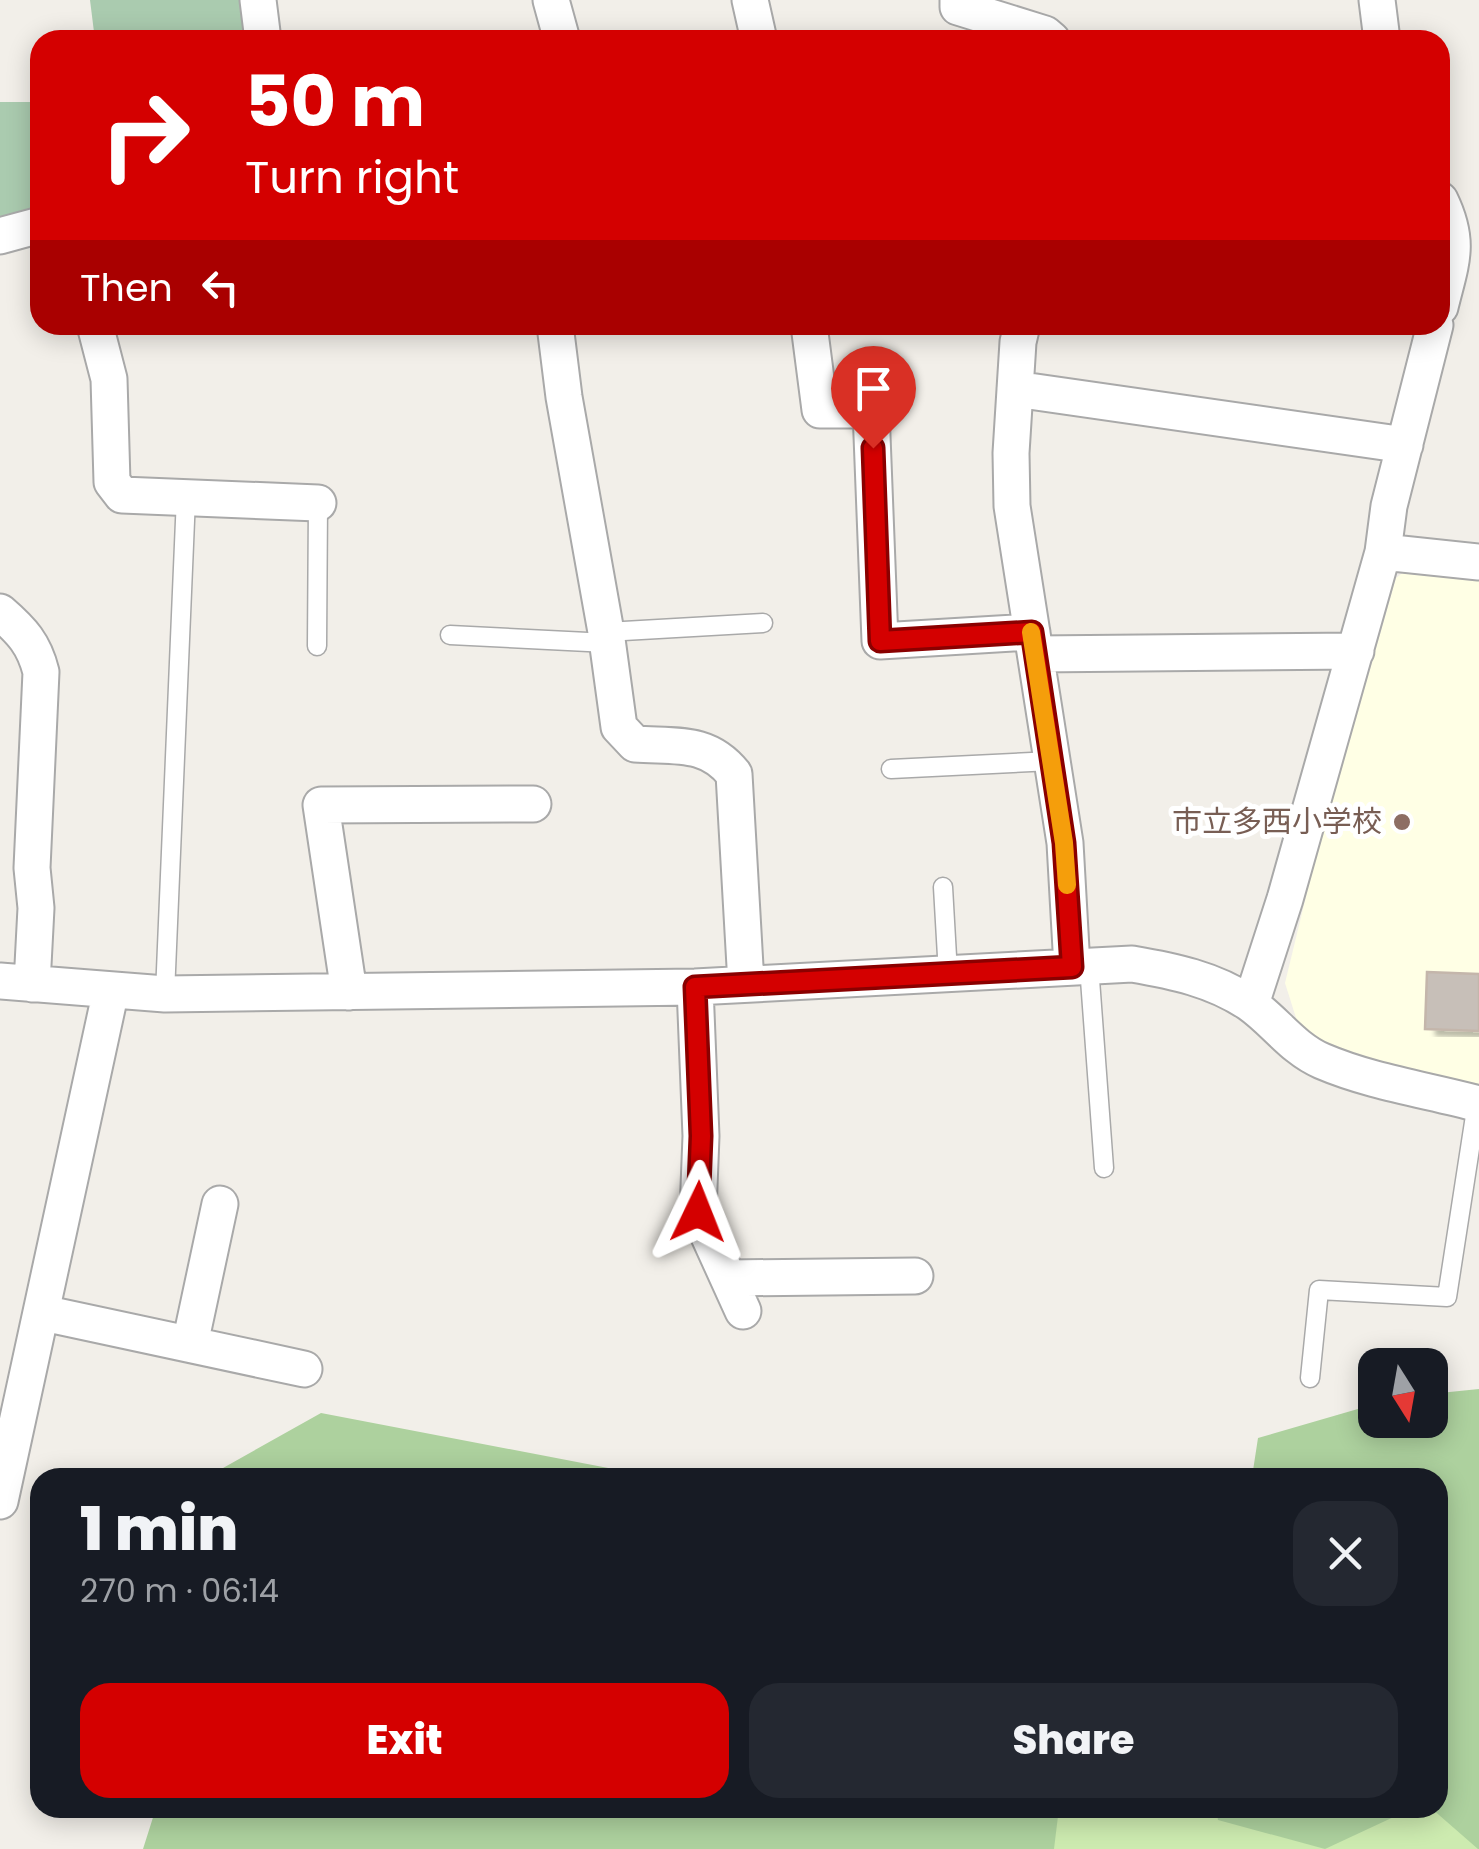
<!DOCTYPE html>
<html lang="en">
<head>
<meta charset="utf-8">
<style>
  body { margin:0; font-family:Poppins,"Noto Sans JP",sans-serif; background:#242831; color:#f1f3f6; height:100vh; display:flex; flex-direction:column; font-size:38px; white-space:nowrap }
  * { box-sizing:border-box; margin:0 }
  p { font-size:32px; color:#9ea1a6 }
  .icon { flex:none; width:55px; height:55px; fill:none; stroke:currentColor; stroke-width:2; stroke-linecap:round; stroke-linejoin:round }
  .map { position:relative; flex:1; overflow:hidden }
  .panel { position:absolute; left:30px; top:1468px; width:1418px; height:350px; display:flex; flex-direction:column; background:#171b24; border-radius:30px; box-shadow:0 5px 25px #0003 }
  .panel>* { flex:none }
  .guide { position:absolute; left:30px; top:30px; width:1420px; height:305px; border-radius:30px; box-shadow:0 5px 25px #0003; background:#d40000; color:#fff; overflow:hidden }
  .needle { width:65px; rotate:169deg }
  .tools { position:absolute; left:1358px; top:1348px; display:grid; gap:20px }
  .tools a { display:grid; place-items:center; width:90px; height:90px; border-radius:20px; background:#171b24; box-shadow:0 5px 25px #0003; font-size:50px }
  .pin { position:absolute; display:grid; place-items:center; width:85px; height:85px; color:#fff; margin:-102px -42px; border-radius:50% 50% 50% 0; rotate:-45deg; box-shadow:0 0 10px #0007 }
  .pin .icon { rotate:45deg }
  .me { position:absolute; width:110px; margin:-55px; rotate:2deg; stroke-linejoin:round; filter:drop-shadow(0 0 8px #0008) }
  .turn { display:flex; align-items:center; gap:35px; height:210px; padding:0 50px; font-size:45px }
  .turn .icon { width:130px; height:130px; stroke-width:2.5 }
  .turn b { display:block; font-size:70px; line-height:85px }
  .then { display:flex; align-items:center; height:95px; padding:0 50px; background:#0003; gap:20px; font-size:38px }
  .round { display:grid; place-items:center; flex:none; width:105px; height:105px; border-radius:30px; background:#242831 }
  .head { display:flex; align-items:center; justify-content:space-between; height:170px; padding:0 50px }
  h1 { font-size:60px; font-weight:800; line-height:75px }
  .action { display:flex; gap:20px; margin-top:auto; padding:20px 50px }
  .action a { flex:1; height:115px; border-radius:30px; background:#d40000; color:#fff; font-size:40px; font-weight:800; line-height:115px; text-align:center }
  .action a+a { background:#242831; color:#f1f3f6 }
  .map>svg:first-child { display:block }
</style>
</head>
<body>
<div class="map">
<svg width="1479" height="1849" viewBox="0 0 1479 1849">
  <defs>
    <filter id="shadow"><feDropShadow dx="11" dy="6" stdDeviation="2.5" flood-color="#0004"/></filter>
  </defs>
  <rect width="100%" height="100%" fill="#f2efe9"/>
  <!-- education -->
  <path fill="#ffffe5" d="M 1410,567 L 1479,575 L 1479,1086 L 1332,1052 L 1315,1042 L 1297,1021 L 1285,983 L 1311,876 L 1396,578 Z"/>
  <!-- grass -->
  <path fill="#cdebb0" d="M 943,1808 L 1438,1808 L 1479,1849 L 918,1849 Z"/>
  <!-- forest -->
  <path fill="#add19e" d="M 1479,1389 L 1479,1849 L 1478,1849 L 1431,1808 L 1438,1808 L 1438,1478 L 1252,1477 L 1258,1438 L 1375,1404 L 1375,1420 L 1430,1420 L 1430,1394 Z
    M 321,1413 L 655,1477 L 661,1477 L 207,1477 Z
    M 156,1808 L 1059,1808 L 1054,1849 L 143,1849 Z
    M 1216,1808 L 1413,1808 L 1325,1849 L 1218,1820 Z"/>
  <!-- cemetery -->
  <path fill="#aacbaf" d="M 90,0 L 252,0 L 259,40 L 95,40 Z
    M 0,102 L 40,102 L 40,212 L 0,219 Z"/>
  <!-- building -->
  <path fill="#c7bfb8" stroke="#c4b6ab" stroke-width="2.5" filter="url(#shadow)" d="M 1427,972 L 1479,974 L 1479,1031 L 1425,1029 Z"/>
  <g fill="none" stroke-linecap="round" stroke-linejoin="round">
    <!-- lane casing -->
    <g stroke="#a9a9a9" stroke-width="21">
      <path id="lane" d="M 606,632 L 763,623
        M 450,635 L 608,643
        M 317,646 L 318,503
        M 891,769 L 1052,761
        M 943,887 L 948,974
        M 1089,966 L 1104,1168
        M 165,994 L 186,497
        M 1310,1378 L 1319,1290 L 1447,1297 L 1477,1103"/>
    </g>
    <!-- street casing -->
    <g stroke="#a9a9a9" stroke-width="39">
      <path id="street" d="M 258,0 L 263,40
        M 551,0 L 562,40
        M 750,0 L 759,40
        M 958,0 L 958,7 L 1045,34 L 1052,40
        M 1377,0 L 1382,40
        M 1440,200 C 1461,243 1451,262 1440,307
        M 0,236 L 40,225
        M 95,325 L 109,379 L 112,482 L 122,495 L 318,503
        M 555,325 L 564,397 L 606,632 L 619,727 L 635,744 C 675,747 707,740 734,774 L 746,984
        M 809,325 L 820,410 L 871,410 L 880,641 L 1032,632
        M 1022,325 L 1018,342 L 1011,453 L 1012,506 L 1065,843 L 1072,967
        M 1015,389 L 1405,445
        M 1383,552 L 1479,562
        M 0,612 C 22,631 34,644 41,672 L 32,868 L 36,908 L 32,984
        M 1036,654 L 1356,651
        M 0,981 L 165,994 L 695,987 L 1132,964 C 1173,971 1213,979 1249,1003 C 1275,1021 1292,1048 1322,1061 C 1371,1082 1427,1090 1479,1104
        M 695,987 L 701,1136 L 698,1212 L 743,1311
        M 349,992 L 321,805 L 533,804
        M 1251,1004 L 1285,899 L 1383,552 L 1389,506 L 1435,325
        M 729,1278 L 915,1276
        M 43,1313 L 304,1369
        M 190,1344 L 220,1204
        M 0,1501 L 111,990"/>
    </g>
    <!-- lane -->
    <use href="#lane" stroke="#fff" stroke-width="18"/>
    <!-- street -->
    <use href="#street" stroke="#fff" stroke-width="35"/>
  </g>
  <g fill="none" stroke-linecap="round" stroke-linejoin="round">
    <!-- route casing -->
    <g stroke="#8a0000" stroke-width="25">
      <path id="route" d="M 698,1212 L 701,1136 L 695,987 L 1072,967 L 1064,843 L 1032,632 L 880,641 L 873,448"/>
    </g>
    <!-- route -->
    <use href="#route" stroke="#d40000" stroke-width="18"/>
    <!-- slow -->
    <path stroke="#f59e0b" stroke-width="18" d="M 1031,632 L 1064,843 L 1067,885"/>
  </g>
  <!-- markers -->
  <circle fill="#8d6e63" stroke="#fff" stroke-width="4" cx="1402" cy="822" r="10"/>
  <g text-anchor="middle" stroke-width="10" stroke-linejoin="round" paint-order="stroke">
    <!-- education labels -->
    <g font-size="30" fill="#785e54" stroke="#fff" text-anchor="end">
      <text x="1382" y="832">市立多西小学校</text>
    </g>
  </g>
</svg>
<div class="tools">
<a><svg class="needle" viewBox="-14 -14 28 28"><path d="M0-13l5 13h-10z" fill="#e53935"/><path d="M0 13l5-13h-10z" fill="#9ea1a6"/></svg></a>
</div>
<div class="pin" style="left:873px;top:448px;background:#d93025"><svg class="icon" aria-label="arrive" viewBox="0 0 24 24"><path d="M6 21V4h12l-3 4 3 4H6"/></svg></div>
<svg class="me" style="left:698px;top:1212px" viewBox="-20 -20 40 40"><path d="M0-17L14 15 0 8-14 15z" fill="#d40000" stroke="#fff" stroke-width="4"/></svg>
<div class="guide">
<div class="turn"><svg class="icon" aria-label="right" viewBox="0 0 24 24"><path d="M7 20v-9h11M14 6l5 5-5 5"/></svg><div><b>50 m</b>Turn right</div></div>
<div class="then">Then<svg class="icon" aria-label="left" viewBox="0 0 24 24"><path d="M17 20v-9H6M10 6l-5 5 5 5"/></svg></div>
</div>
<section class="panel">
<div class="head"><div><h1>1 min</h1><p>270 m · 06:14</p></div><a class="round"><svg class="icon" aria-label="close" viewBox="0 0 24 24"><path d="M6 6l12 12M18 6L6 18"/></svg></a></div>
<div class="action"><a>Exit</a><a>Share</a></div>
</section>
</div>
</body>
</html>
